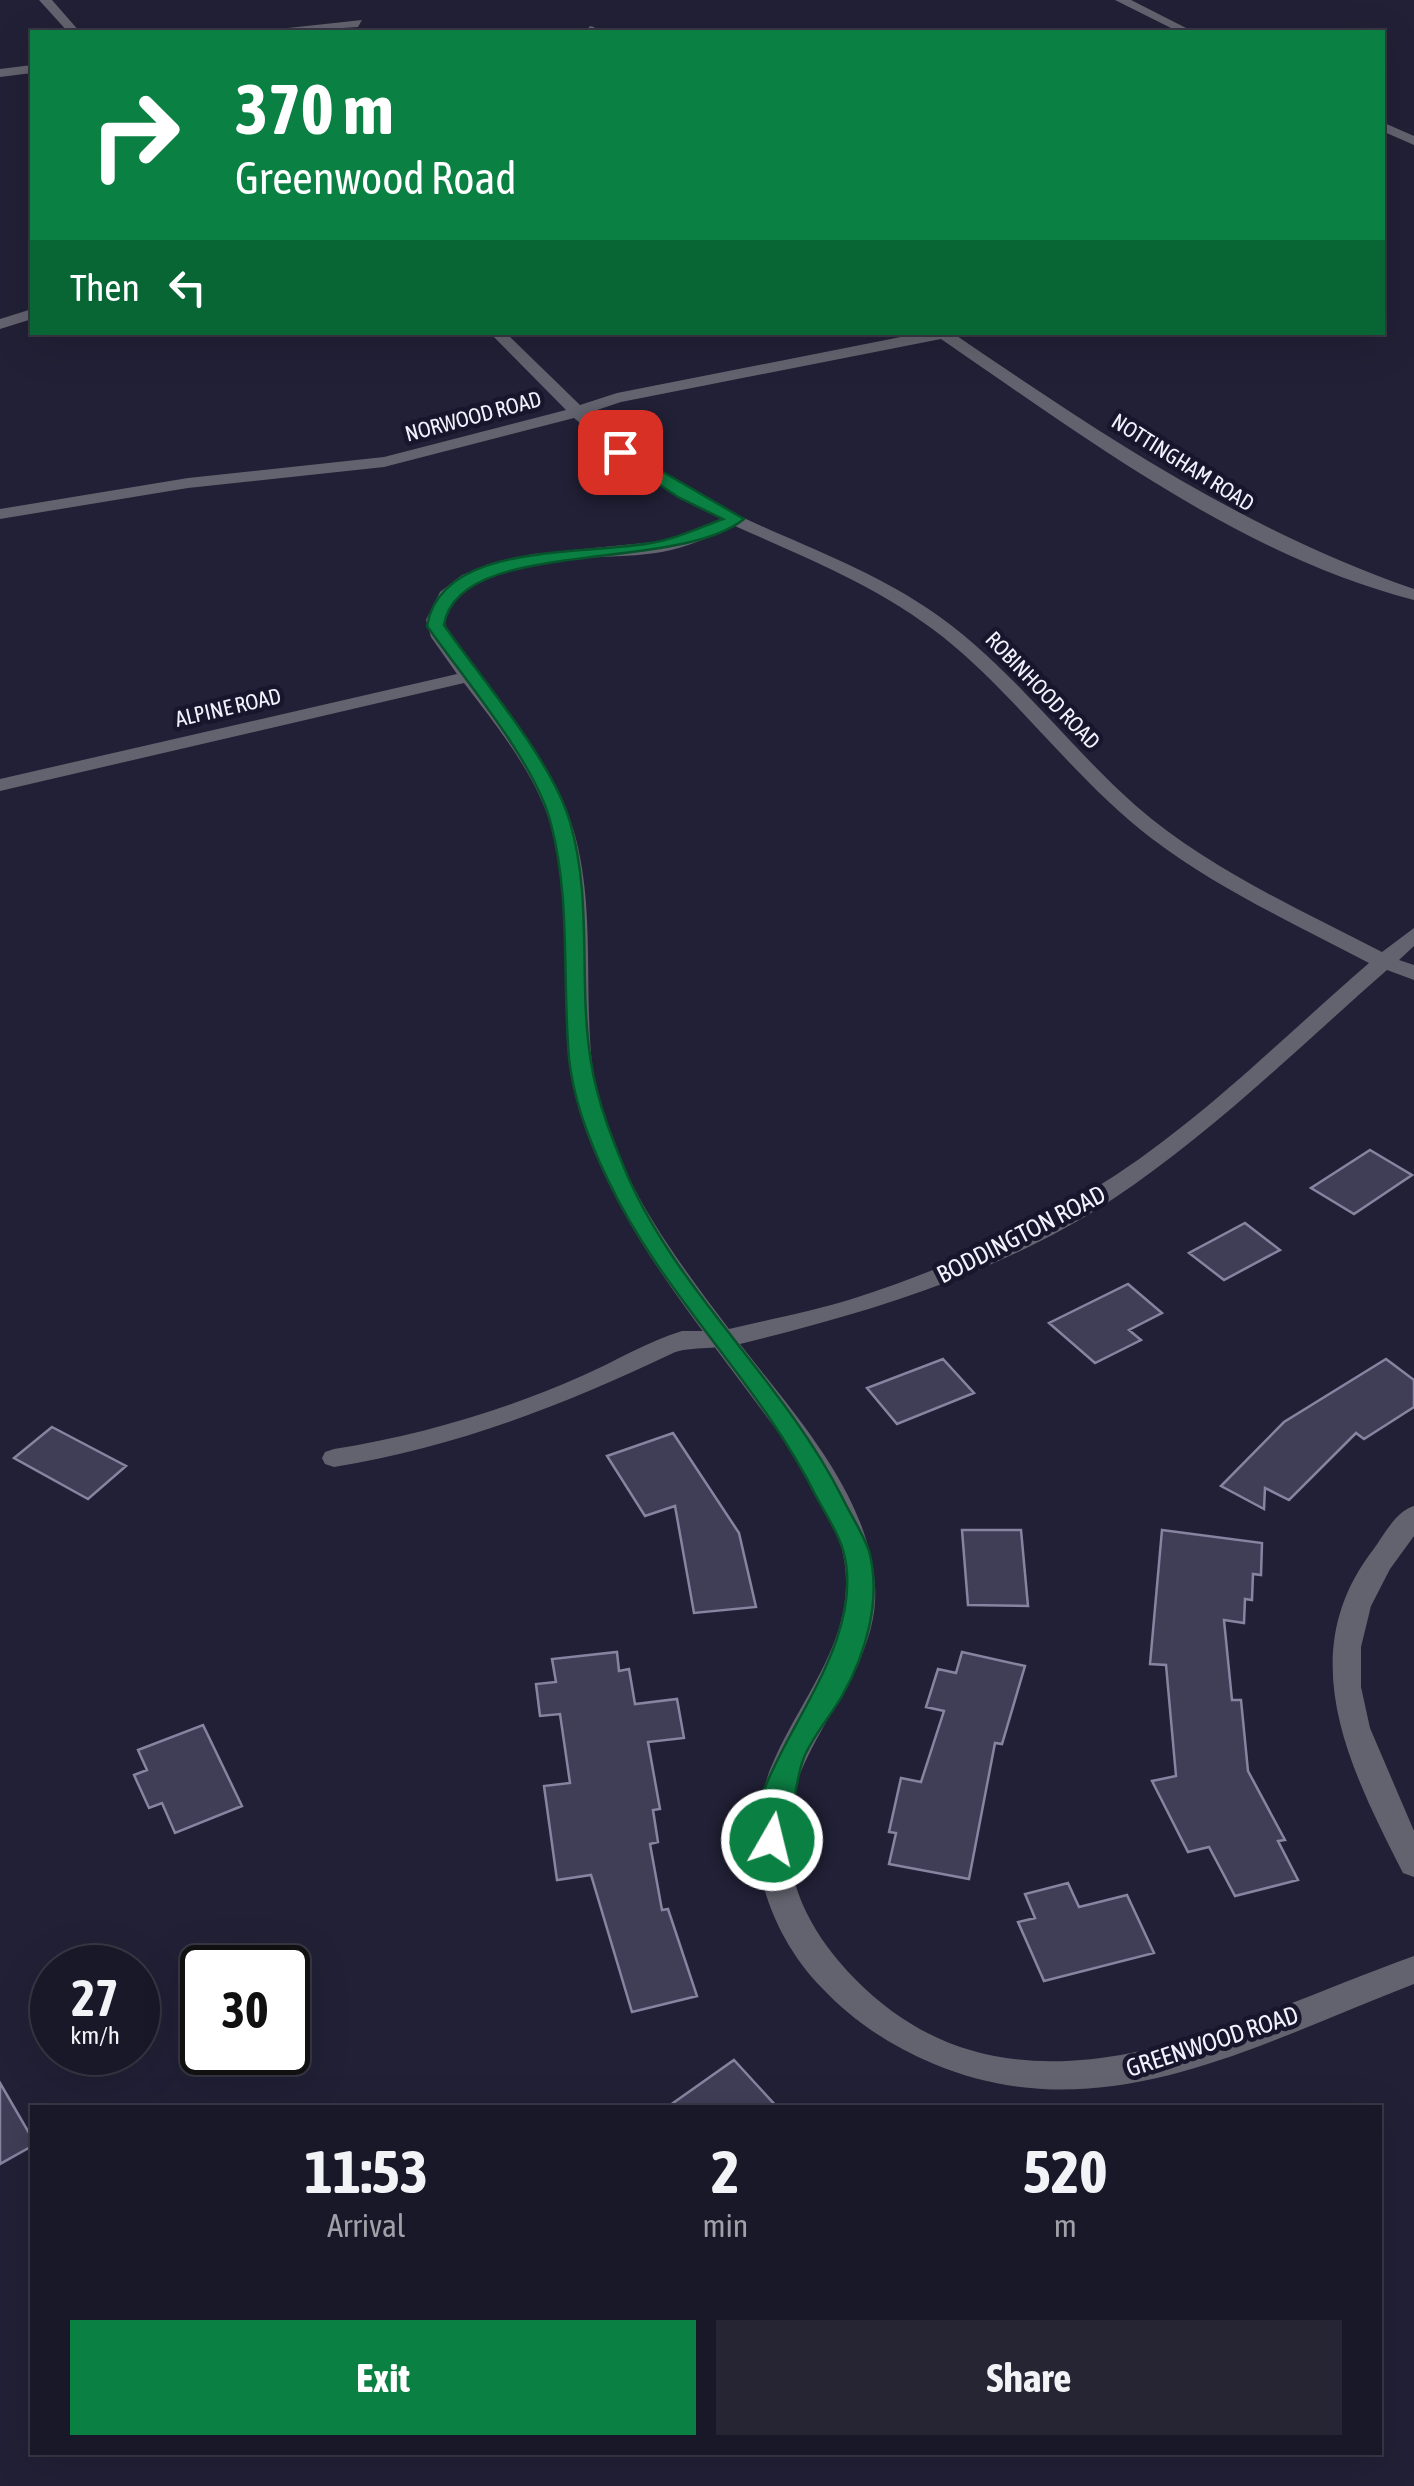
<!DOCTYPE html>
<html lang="en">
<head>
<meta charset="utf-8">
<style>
  body { margin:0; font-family:"Asap Condensed",sans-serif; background:#262534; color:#f1f3f6; height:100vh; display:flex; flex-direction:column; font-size:38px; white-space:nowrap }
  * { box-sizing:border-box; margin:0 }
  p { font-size:32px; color:#9fa0a8 }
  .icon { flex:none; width:55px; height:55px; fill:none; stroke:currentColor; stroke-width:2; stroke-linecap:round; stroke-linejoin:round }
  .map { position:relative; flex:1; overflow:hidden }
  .drawer { position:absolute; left:30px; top:2105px; width:1352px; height:350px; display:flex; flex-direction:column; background:#191828; border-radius:0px; box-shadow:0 10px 40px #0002,0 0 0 2px #373745 }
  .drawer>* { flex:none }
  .hud { position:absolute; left:30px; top:30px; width:1355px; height:305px; border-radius:0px; box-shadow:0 10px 40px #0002,0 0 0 2px #373745; background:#0b8043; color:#fff; overflow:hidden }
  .speed { position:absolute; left:30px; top:1945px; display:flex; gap:20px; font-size:50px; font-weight:700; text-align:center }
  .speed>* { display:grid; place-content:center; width:130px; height:130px; border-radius:50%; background:#191828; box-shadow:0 10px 40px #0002,0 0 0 2px #373745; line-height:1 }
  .speed small { font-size:25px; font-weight:400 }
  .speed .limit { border:5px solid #111; border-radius:15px; background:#fff; color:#111 }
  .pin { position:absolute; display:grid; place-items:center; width:85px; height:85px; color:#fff; margin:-42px; border-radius:20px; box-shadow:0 5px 15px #0006 }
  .me { position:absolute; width:110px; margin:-55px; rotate:8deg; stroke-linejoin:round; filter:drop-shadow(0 0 8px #0008) }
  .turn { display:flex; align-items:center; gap:35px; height:210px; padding:0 40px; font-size:45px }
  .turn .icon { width:130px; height:130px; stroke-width:2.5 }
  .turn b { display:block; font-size:70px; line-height:85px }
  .then { display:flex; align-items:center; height:95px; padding:0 40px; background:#0003; gap:20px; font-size:38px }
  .eta { display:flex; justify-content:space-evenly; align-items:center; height:170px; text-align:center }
  .eta b { font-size:60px; font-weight:700; line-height:70px }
  .action { display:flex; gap:20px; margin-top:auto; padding:20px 40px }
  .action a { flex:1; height:115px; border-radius:0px; background:#0b8043; color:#fff; font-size:40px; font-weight:700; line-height:115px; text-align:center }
  .action a+a { background:#262534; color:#f1f3f6 }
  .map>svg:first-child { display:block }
</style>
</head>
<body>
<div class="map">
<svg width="1414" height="2486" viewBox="0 0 1414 2486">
  <rect width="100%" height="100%" fill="#212036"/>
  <!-- building -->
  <path fill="#403e57" stroke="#8685a1" stroke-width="2.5" d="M 1370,1150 L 1412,1175 L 1354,1214 L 1311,1188 Z
    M 1245,1223 L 1280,1250 L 1224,1280 L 1189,1253 Z
    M 1128,1284 L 1162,1313 L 1129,1330 L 1141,1340 L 1095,1363 L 1049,1323 Z
    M 943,1359 L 974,1393 L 897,1424 L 867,1388 Z
    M 1386,1359 L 1414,1380 L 1414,1407 L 1364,1439 L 1356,1433 L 1289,1500 L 1265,1488 L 1264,1509 L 1221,1486 L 1284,1422 Z
    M 52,1427 L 126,1466 L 88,1499 L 14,1458 Z
    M 673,1433 L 739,1533 L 756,1607 L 694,1613 L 675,1506 L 645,1516 L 607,1456 Z
    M 962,1530 L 1021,1530 L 1028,1606 L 968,1605 Z
    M 1162,1530 L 1262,1543 L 1261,1575 L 1253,1574 L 1252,1600 L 1245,1599 L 1244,1623 L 1224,1620 L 1232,1700 L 1241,1700 L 1248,1771 L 1285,1840 L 1278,1841 L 1298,1880 L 1235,1896 L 1209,1847 L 1188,1852 L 1152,1781 L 1176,1776 L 1166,1665 L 1150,1664 Z
    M 617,1652 L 619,1671 L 629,1669 L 635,1704 L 677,1699 L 684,1738 L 648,1742 L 660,1809 L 653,1810 L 658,1842 L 650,1844 L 662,1910 L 668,1909 L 697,1996 L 632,2012 L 591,1875 L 557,1880 L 544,1786 L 570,1783 L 560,1714 L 540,1716 L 536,1684 L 556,1682 L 552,1659 Z
    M 962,1652 L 1025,1666 L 1002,1744 L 995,1743 L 969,1879 L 889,1864 L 896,1833 L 889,1832 L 901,1778 L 921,1782 L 944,1711 L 926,1707 L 938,1669 L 956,1673 Z
    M 203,1725 L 242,1806 L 175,1833 L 162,1803 L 149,1808 L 134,1775 L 147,1770 L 138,1750 Z
    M 1068,1883 L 1079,1907 L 1127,1895 L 1154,1953 L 1044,1981 L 1018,1922 L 1035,1918 L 1025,1894 Z
    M 734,2060 L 778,2108 L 666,2108 Z
    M 0,2083 L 32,2138 L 32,2146 L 0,2164 Z"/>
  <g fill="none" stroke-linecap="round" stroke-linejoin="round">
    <!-- lane -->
    <path fill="#63636f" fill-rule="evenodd" d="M 682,1331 L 724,1331 L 736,1339 C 725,1353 691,1344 671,1354 C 562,1406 453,1448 334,1467 L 325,1464 L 322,1458 L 325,1452 L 334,1449 C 421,1435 503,1411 584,1375 C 616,1361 648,1341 682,1331 Z"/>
    <!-- street -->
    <path fill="#63636f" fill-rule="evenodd" d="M 39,0 L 52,0 L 80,32 L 68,32 Z
      M 1115,0 L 1131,0 L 1194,32 L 1179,32 Z
      M 362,20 L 358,27 L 282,32 L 288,28 Z
      M 590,26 L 594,27 L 597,32 L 585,32 Z
      M 32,65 L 32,73 L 0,77 L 0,69 Z
      M 1382,122 L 1414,136 L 1414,145 L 1382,131 Z
      M 32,309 L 32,319 L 0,329 L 0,319 Z
      M 489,332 L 505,332 L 580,405 L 617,393 L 926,332 L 959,332 L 957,336 C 1102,435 1246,531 1414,589 L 1414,600 C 1240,555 1087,439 941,339 L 621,402 L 588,413 C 618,440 649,466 684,487 C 762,533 851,557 927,608 C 1007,661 1064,742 1135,805 C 1207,868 1297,908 1382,952 L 1414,928 L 1414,946 L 1399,960 L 1414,965 L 1414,980 L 1387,970 C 1298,1048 1212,1133 1113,1199 C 1001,1273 870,1312 740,1344 C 794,1414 868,1493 875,1585 C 881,1673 794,1738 788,1824 C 785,1886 813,1936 855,1979 C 1018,2145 1237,2019 1414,1956 L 1414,1984 C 1257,2044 1102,2134 934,2064 C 891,2046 854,2022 822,1988 C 779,1944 751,1879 758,1817 C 769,1722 864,1655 843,1554 C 831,1496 789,1447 755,1401 C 699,1325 638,1251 600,1165 C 584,1130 572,1093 568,1055 C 562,982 573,907 554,836 C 539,778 500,730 464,683 L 0,791 L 0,779 L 457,674 L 431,637 L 426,620 L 440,592 L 462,575 L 492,563 L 533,554 L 664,541 L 721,519 L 647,478 L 574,418 L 384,467 L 188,488 L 0,519 L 0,509 L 188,478 L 384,457 L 566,410 ZM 735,526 C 807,558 880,587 943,637 C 1018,697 1074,779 1151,838 C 1218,889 1295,924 1369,963 C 1280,1040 1193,1129 1092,1190 C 1019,1235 937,1272 855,1298 C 814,1311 771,1319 729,1329 C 668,1249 601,1158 591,1054 C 585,981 594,906 575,835 C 553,759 494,699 449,637 L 444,620 C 478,544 593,564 662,552 C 687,547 711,537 735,526 Z
      M 1414,1506 L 1414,1536 L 1390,1569 L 1371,1606 L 1361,1647 L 1361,1687 L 1370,1728 L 1414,1831 L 1414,1877 L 1403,1873 C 1351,1770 1291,1656 1373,1550 C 1384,1535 1396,1511 1414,1506 Z"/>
  </g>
  <!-- route -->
  <path fill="#0b8043" stroke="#07532c" stroke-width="2.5" d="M 620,447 L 744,519 C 676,574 458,536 444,625 C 482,680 552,760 570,822 C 593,900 578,983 591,1062 C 597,1102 613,1141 628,1177 C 680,1294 784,1382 842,1497 C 850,1514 863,1533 869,1551 C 882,1599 866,1654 842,1696 C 830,1717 811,1738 803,1760 C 793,1788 794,1825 782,1848 L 762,1848 C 728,1780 874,1660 843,1550 C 838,1532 825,1513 816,1496 C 760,1383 662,1295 608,1180 C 590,1143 573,1098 569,1058 C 562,980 571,900 551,824 C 536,763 464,679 427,626 C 442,536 600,558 665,540 C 685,535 704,526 723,519 L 678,497 L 615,455 L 613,452 Z"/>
  <g text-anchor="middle" stroke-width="9" stroke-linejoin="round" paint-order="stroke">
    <!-- far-street labels -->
    <g font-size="22" fill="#f2f2fe" stroke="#18162c">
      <text transform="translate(473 416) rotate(-15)" y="8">NORWOOD ROAD</text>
      <text transform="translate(1183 462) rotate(32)" y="8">NOTTINGHAM ROAD</text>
      <text transform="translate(1043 690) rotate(46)" y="8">ROBINHOOD ROAD</text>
      <text transform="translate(228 707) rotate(-13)" y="8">ALPINE ROAD</text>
    </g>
    <!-- street labels -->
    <g font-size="25" fill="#f2f2fe" stroke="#18162c">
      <text transform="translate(1021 1234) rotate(-27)" y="9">BODDINGTON ROAD</text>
      <text transform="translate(1212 2041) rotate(-18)" y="9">GREENWOOD ROAD</text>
    </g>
  </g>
</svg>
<div class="speed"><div>27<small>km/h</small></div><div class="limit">30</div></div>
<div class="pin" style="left:620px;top:452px;background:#d93025"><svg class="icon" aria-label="arrive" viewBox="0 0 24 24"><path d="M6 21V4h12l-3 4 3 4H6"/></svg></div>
<svg class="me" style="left:772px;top:1840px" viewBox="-20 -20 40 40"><circle r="17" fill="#0b8043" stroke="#fff" stroke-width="3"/><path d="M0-11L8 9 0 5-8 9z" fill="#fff"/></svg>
<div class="hud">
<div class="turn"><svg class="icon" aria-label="right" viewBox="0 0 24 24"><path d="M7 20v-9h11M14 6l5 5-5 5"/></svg><div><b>370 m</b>Greenwood Road</div></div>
<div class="then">Then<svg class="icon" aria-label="left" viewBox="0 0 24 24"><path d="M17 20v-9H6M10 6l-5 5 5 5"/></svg></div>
</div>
<section class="drawer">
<div class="eta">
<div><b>11:53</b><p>Arrival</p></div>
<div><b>2</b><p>min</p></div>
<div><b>520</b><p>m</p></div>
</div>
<div class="action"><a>Exit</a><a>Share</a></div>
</section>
</div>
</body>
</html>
